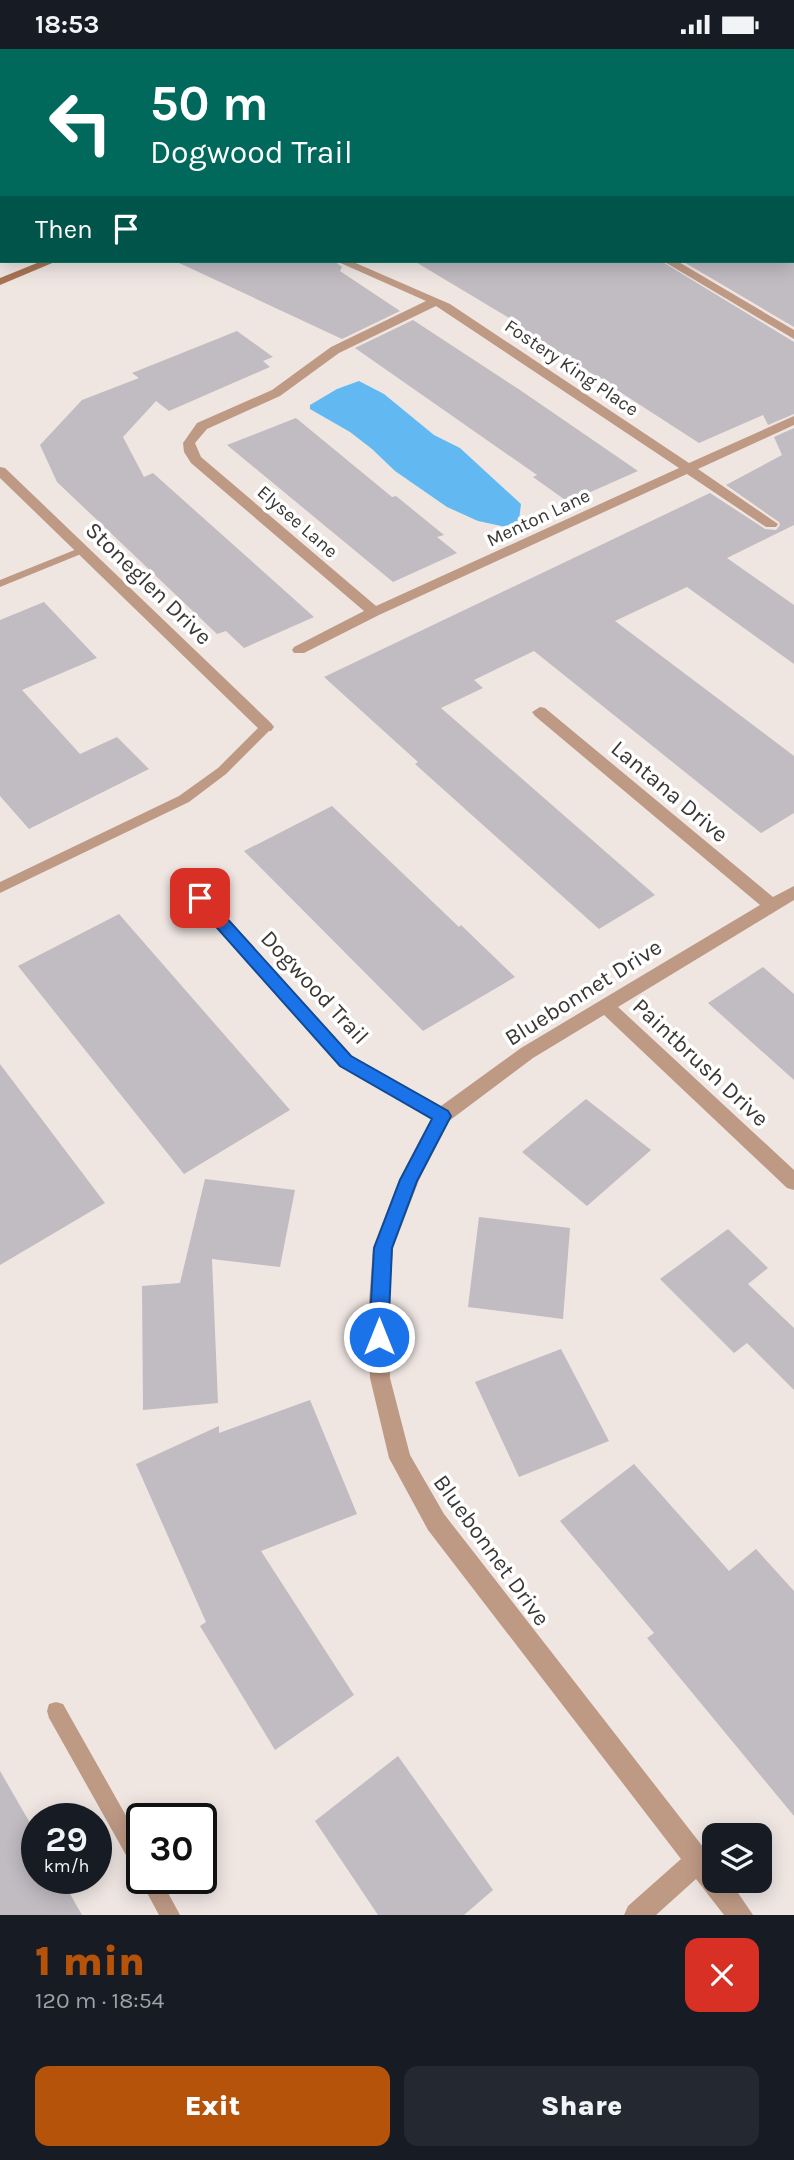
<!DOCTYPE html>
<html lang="en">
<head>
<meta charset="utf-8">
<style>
  body { margin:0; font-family:Karla,sans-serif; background:#242831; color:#f1f3f6; height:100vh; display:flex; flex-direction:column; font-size:26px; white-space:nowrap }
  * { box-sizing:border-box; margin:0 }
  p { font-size:23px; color:#9ea1a6 }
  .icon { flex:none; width:38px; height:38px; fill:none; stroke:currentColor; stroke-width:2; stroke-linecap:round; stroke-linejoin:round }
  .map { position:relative; height:1866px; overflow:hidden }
  .panel { display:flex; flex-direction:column; background:#171b24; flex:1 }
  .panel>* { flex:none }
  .top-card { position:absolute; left:0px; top:0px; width:794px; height:214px; box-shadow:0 4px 18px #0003; background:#00695c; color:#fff; overflow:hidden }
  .tools { position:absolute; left:702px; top:1774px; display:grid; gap:14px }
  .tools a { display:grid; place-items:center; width:70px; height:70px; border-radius:14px; background:#171b24; box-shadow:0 4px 18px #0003; font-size:35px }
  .speed { position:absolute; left:21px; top:1754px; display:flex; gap:14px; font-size:35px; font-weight:700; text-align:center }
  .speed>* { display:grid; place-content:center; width:91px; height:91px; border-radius:50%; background:#171b24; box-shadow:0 4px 18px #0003; line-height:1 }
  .speed small { font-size:18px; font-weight:400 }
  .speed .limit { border:4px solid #111; border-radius:10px; background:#fff; color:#111 }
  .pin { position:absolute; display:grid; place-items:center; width:60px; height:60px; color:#fff; margin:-30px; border-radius:14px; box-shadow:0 4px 10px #0006 }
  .me { position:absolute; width:77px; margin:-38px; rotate:0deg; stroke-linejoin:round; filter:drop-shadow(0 0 5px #0008) }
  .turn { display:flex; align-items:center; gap:24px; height:147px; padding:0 35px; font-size:32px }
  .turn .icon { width:91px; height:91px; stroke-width:2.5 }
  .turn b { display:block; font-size:49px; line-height:60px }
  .then { display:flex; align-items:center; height:66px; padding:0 35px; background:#0003; gap:14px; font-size:26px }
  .round { display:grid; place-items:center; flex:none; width:74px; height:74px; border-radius:14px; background:#242831 }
  .summary { display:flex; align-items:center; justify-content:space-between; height:119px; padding:0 35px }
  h1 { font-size:42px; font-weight:800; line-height:52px; color:#b45309 }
  .cta { display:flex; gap:14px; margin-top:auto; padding:14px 35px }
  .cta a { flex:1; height:80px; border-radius:14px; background:#b45309; color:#fff; font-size:28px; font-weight:800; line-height:80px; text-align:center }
  .cta a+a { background:#242831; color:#f1f3f6 }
  .status { display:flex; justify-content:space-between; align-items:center; height:49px; padding:0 35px; background:#171b24; direction:ltr }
  .status svg { height:19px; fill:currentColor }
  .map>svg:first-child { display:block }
</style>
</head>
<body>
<div class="status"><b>18:53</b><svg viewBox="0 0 49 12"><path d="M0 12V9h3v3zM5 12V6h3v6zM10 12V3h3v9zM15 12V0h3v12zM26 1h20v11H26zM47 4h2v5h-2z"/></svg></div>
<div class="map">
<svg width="794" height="1866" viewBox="0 0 794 1866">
  <rect width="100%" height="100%" fill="#efe6e2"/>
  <!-- water -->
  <path fill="#62b9f2" d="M 359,332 L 384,345 L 434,386 L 460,399 L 521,455 L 519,471 L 506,478 L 478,472 L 447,458 L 395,422 L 372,400 L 350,383 L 310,360 L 310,356 L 337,340 Z"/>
  <!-- building -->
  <path fill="#c1bbc2" d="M 794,196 L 794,278 L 682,212 L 793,212 Z
    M 175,212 L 334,212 L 342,218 L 340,222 L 400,262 L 342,290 Z
    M 414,212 L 661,212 L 794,293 L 794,365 L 768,376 L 763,366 L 699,394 L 518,277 L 521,276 Z
    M 413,271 L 520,341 L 638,422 L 568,453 L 533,428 L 537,426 L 355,299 Z
    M 237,282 L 273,308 L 263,312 L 270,318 L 169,362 L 156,352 L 123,388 L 144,428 L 153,424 L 314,568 L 244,599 L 226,582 L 217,585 L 57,433 L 40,396 L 82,351 L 139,329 L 132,324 Z
    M 296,369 L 392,448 L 396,447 L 444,486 L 437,488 L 457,504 L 393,533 L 227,396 Z
    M 794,379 L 794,476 L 727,509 L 794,556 L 794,615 L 687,538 L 615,572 L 794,707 L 794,764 L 761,784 L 534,602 L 474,631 L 483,639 L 441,659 L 655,846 L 599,880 L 415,715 L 418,713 L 324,628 L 710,444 L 765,480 L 776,481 L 780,476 L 779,473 L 726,436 L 782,406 L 774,388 Z
    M 44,553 L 97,609 L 22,641 L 80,705 L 117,688 L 149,720 L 29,780 L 0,747 L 0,571 Z
    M 332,757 L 459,878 L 461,876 L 515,928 L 423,982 L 244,802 Z
    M 119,865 L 290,1061 L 184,1125 L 18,917 Z
    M 763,918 L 794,945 L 794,1031 L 708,954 Z
    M 0,1015 L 105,1154 L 0,1216 Z
    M 586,1050 L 651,1101 L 587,1157 L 522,1103 Z
    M 205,1130 L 295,1141 L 280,1218 L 212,1210 L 218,1354 L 143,1361 L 142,1237 L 180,1234 Z
    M 479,1168 L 570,1179 L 563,1270 L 468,1258 Z
    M 728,1180 L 768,1219 L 748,1235 L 794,1279 L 794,1341 L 747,1294 L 734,1304 L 660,1230 Z
    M 561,1300 L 609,1392 L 519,1428 L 475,1333 Z
    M 310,1351 L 357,1465 L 261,1502 L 354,1646 L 275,1701 L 200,1577 L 206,1573 L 136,1415 L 219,1377 L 219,1384 Z
    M 634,1415 L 729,1522 L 756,1500 L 794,1542 L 794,1767 L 647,1589 L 654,1584 L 560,1472 Z
    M 398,1707 L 493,1841 L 464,1866 L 378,1866 L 315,1772 Z
    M 0,1722 L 37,1786 L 37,1829 L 61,1829 L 82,1866 L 0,1866 Z"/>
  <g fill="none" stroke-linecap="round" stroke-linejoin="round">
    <!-- path -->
    <path stroke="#98928f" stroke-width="2.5" stroke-dasharray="4.5 2" stroke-linecap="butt" d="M 765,0 L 769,2"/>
    <!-- lane -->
    <path fill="#be9a85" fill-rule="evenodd" d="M 198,0 L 206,0 L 197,2 Z
      M 220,0 L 239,0 L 242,2 L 222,2 Z
      M 0,75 L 2,75 L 2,80 L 0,80 Z
      M 82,498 L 88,501 L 86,503 L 0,538 L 0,531 Z
      M 266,674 L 272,678 L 270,681 L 226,725 L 189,753 L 0,844 L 0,833 L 179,747 L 218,719 L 262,675 Z
      M 56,1653 L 63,1655 L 142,1795 L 142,1829 L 160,1829 L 180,1866 L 159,1866 L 139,1829 L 141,1825 L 135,1822 L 49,1669 L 47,1662 L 49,1655 Z"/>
    <!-- street -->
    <path fill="#be9a85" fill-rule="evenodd" d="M 529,0 L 539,0 L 528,2 Z
      M 610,0 L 621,0 L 623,2 L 611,2 Z
      M 793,122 L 794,122 L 794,128 L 793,128 Z
      M 336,212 L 351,212 L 450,255 L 689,414 L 794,367 L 794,376 L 698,420 L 778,475 L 776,478 L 766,478 L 687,425 L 379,566 L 304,604 L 294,604 L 292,601 L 294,598 L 364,562 L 191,414 L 184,403 L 183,394 L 197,374 L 272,341 L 331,298 L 426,252 ZM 436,257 L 679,419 L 376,557 L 201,408 L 195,394 L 207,380 L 280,347 L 339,304 Z
      M 663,212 L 677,212 L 794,281 L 794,290 Z
      M 0,418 L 5,419 L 271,674 L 274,678 L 271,682 L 261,682 L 0,429 Z
      M 540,658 L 545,659 L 773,848 L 794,837 L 794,851 L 618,958 L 794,1121 L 794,1141 L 787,1139 L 604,966 L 533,1009 L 449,1072 L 419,1131 L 393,1199 L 388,1267 L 390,1329 L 410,1406 L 444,1465 L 714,1812 L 714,1832 L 730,1832 L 753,1866 L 724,1866 L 696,1830 L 656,1866 L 624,1866 L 628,1857 L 681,1810 L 428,1481 L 389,1409 L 370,1329 L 368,1267 L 373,1199 L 399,1131 L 431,1070 L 340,1017 L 192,849 L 200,843 L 206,845 L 352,1007 L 441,1057 L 521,999 L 760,856 L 535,667 L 532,663 Z"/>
    <!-- secondary -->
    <path fill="#a77453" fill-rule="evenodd" d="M 340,0 L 350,0 L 339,2 Z
      M 378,0 L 388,0 L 377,2 Z
      M 0,204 L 2,204 L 0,211 Z
      M 42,212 L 57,212 L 0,236 L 0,229 Z"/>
  </g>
  <!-- route -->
  <path fill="#1a73e8" stroke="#114b97" stroke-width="2" d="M 200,843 L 205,845 L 351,1007 L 448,1062 L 451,1067 L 417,1132 L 392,1199 L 388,1288 L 385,1294 L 379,1296 L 372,1294 L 369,1288 L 374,1199 L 400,1131 L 432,1070 L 340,1017 L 194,853 L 192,849 Z"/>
  <g text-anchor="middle" stroke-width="7" stroke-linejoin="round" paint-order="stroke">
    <!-- far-street labels -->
    <g font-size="19" fill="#3a3735" stroke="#fff">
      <text transform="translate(572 318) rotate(34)" y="7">Fostery King Place</text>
      <text transform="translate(538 468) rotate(-25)" y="7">Menton Lane</text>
      <text transform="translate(298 472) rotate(41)" y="7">Elysee Lane</text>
    </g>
    <!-- street labels -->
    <g font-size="23" fill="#3a3735" stroke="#fff">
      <text transform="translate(149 534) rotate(44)" y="8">Stoneglen Drive</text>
      <text transform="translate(670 742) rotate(40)" y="8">Lantana Drive</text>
      <text transform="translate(315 938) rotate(47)" y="8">Dogwood Trail</text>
      <text transform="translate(583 943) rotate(-32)" y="8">Bluebonnet Drive</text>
      <text transform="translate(701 1013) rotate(43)" y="8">Paintbrush Drive</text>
      <text transform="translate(492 1501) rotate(54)" y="8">Bluebonnet Drive</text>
    </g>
  </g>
</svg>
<div class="tools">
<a><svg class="icon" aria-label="layers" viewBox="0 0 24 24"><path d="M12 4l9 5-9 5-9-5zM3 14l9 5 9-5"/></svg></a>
</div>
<div class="speed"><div>29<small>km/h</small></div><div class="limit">30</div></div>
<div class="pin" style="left:200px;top:849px;background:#d93025"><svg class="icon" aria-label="arrive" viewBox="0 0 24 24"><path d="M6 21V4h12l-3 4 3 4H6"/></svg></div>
<svg class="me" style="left:379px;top:1288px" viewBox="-20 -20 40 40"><circle r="17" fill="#1a73e8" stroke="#fff" stroke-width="3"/><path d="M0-11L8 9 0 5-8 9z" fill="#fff"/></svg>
<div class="top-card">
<div class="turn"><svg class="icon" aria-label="left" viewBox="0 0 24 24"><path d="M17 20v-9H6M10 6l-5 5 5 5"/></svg><div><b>50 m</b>Dogwood Trail</div></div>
<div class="then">Then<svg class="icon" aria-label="arrive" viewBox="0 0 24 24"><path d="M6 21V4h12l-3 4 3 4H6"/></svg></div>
</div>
</div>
<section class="panel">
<div class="summary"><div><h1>1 min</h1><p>120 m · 18:54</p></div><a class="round" style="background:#d93025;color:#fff"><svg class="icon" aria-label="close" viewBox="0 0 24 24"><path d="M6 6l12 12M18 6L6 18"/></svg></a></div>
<div class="cta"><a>Exit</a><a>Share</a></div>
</section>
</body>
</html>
